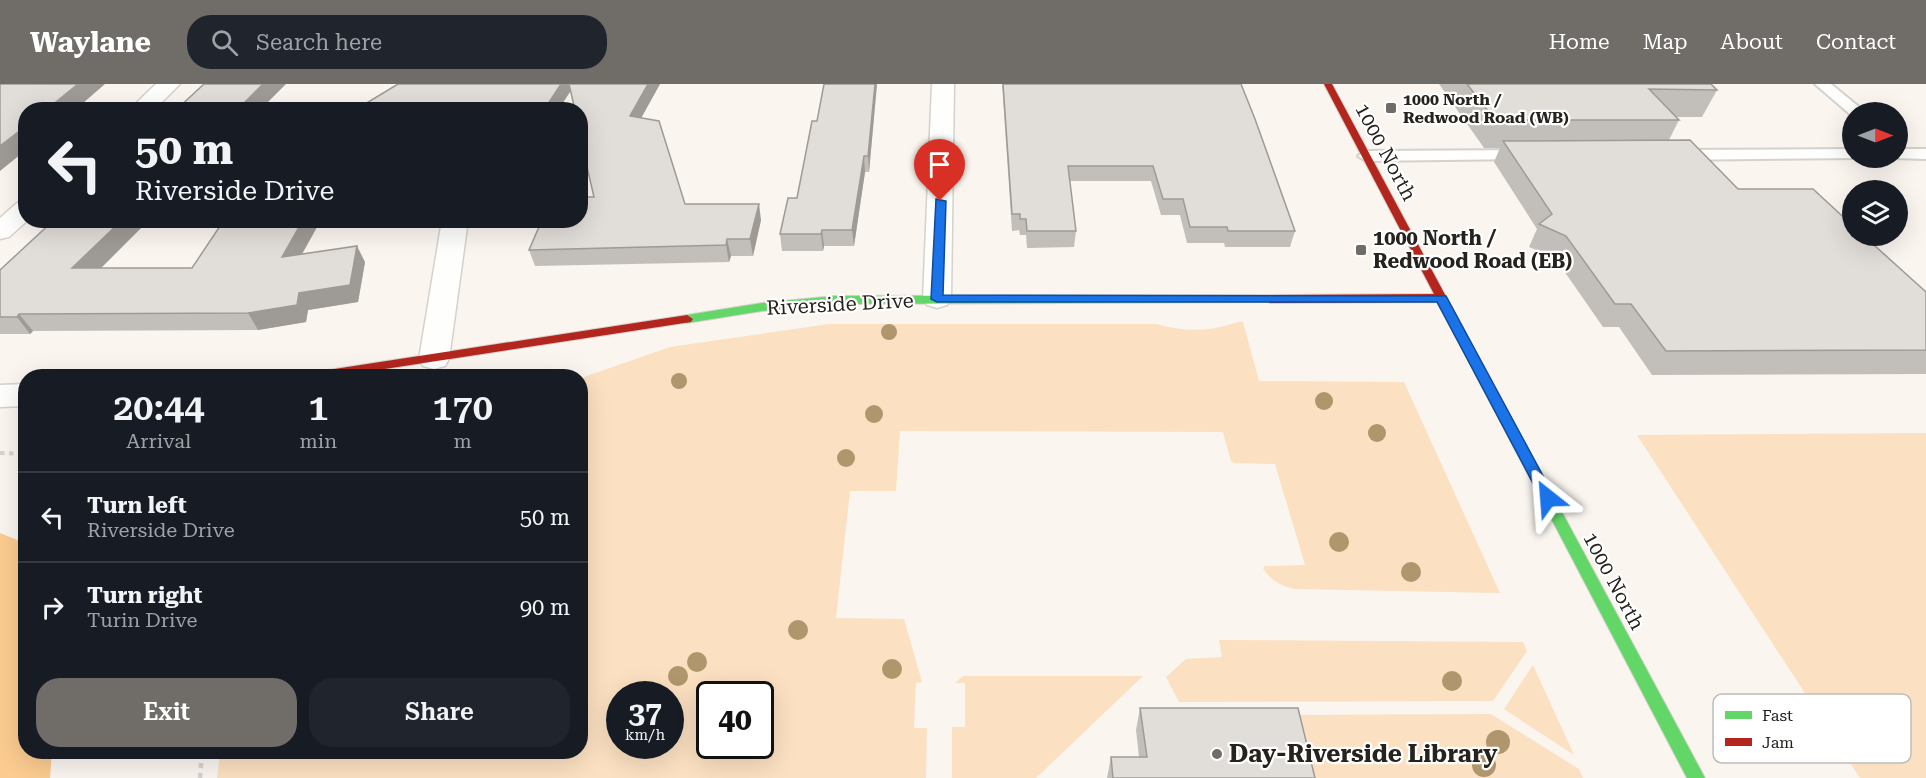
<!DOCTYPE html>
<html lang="en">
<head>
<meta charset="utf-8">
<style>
  body { margin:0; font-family:"Roboto Serif",serif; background:#20242c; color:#f1f3f6; height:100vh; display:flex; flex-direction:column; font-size:22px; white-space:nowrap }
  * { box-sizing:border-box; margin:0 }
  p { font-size:20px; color:#9ea1a6 }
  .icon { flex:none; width:33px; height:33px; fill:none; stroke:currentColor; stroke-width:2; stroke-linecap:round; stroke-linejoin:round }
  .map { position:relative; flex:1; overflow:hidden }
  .drawer { position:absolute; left:18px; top:285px; width:570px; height:390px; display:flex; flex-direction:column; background:#171b24; border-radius:24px; box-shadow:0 6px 24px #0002 }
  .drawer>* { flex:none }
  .banner { position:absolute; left:18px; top:18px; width:570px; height:126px; border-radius:24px; box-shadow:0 6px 24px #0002; background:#171b24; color:#f1f3f6; overflow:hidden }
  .needle { width:39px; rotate:90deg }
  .controls { position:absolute; left:1842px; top:18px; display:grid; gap:12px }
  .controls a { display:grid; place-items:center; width:66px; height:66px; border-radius:50%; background:#171b24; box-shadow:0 6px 24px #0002; font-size:30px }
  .speed { position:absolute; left:606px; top:597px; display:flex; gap:12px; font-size:30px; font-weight:700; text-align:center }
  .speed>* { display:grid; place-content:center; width:78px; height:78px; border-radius:50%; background:#171b24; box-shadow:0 6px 24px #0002; line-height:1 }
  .speed small { font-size:15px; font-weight:400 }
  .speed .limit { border:3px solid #111; border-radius:9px; background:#fff; color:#111 }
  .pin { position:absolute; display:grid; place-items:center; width:51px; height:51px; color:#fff; margin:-62px -26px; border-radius:50% 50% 50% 0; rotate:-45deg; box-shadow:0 0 6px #0007 }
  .pin .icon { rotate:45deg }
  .me { position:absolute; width:66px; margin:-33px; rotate:332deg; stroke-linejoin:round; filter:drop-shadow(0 0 4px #0008) }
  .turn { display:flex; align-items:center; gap:21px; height:126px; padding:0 18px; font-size:27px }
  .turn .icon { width:78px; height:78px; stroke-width:2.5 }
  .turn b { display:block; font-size:42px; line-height:51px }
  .eta { display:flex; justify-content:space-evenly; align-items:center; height:102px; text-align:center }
  .eta b { font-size:36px; font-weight:600; line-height:42px }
  .primary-button { display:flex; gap:12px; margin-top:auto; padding:12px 18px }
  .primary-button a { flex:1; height:69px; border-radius:24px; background:#706c68; color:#fff; font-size:24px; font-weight:600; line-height:69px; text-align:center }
  .primary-button a+a { background:#20242c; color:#f1f3f6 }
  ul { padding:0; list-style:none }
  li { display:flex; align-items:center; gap:18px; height:90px; padding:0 18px; border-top:2px solid #363941 }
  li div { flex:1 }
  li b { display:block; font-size:22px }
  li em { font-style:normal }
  header { display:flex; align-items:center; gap:36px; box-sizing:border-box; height:84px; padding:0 30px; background:#706c68; color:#fff }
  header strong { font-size:28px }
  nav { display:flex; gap:33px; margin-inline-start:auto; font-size:21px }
  .search { width:420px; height:54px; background:#20242c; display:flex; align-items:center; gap:15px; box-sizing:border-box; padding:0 21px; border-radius:24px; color:#9ea1a6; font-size:22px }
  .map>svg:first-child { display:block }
</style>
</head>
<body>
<header>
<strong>Waylane</strong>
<div class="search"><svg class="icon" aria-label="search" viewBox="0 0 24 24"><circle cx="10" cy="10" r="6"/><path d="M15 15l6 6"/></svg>Search here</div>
<nav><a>Home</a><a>Map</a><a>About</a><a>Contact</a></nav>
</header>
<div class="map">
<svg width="1926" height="694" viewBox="0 0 1926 694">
  <rect width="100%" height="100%" fill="#faf5ef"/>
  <!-- green -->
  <path fill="#fbe0c1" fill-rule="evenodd" d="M 1238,238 L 1243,238 L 1259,297 L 1404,298 L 1500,509 L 1295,505 C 1281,502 1270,496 1263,484 L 1265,482 L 1305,481 L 1275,380 L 1235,379 L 1231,377 L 1223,348 L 900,347 L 896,407 L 850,407 L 836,534 L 904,535 L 922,598 L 916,599 L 914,644 L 927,644 L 926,694 L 217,694 L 220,668 L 580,668 L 581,294 L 670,263 L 829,240 L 1156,240 C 1184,248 1210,248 1238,238 ZM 670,610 L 670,662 L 620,662 L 620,610 ZM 710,610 L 760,610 L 760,662 L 710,662 Z
    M 1926,349 L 1926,694 L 1860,694 L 1637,351 Z
    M 1219,556 L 1523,558 L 1527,567 L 1493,617 L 1179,618 L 1166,593 L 1186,575 L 1222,573 Z
    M 1533,581 L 1574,671 L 1504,625 Z
    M 963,592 L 1143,592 L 1036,694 L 952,694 L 952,643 L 965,643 L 965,599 L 955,599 Z
    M 1491,630 L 1579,685 L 1583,694 L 1311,694 L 1295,631 Z"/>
  <!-- water -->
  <path fill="#fbcb90" d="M 0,449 L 25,459 L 26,668 L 52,668 L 50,694 L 0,694 Z"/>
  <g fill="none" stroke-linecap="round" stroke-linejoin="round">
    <!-- lane casing -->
    <g stroke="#d5d1cc" stroke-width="4">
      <path id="lane" d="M 1815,0 L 1831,0 L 1865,28 L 1852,28 L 1851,31 Z
        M 1852,65 L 1852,74 L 1858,74 L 1673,76 L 1665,71 L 1673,66 Z
        M 1898,65 L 1926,65 L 1926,75 L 1892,74 L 1898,74 Z
        M 1526,66 L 1534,71 L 1532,75 L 1366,77 L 1358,72 L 1366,67 Z"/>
    </g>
    <!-- street casing -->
    <g stroke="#d5d1cc" stroke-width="3">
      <path id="street" d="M 156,0 L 180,0 L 154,26 L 129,26 Z
        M 932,0 L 954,0 L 951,215 L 947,221 L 937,224 L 927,221 L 923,215 Z
        M 26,117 L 26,136 L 28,136 L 9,153 L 0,155 L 0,134 L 17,119 Z
        M 442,136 L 468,136 L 449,275 L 445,282 L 434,285 L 423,282 L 419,275 Z
        M 26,300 L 26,322 L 0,323 L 0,301 Z"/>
    </g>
    <!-- fast casing -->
    <g stroke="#d5d1cc" stroke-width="2">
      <path id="fast" d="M 1270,211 L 1274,212 L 1276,215 L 1274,218 L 835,220 L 762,227 L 687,239 L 681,235 L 687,231 L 762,219 L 835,212 Z
        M 1480,283 L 1486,287 L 1705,694 L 1687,694 L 1474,287 Z"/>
    </g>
    <!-- jam casing -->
    <g stroke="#d5d1cc" stroke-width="2">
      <path id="jam" d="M 1324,0 L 1332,0 L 1486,287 L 1484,290 L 1476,290 L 1437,218 L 1270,219 L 1264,215 L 1270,211 L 1434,210 Z
        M 687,231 L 693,235 L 691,238 L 339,292 L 309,292 L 315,288 Z"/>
    </g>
    <!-- path-far1 -->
    <path stroke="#d4d3d1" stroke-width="4" stroke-dasharray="4.5 4.5" stroke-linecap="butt" d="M 0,369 L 26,370"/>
    <!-- path -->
    <path stroke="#d4d3d1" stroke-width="4.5" stroke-dasharray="5 5" stroke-linecap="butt" d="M 200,694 L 202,668"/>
    <!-- lane -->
    <use href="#lane" fill="#fefefd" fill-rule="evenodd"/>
    <!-- street -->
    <use href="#street" fill="#fefefd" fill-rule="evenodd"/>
    <!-- fast -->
    <use href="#fast" fill="#63d668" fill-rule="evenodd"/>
    <!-- jam -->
    <use href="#jam" fill="#b3261e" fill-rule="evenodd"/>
  </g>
  <!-- trees -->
  <g fill="#b0966d">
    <circle cx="889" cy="248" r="8"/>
    <circle cx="679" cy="297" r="8"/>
    <circle cx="1324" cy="317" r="9"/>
    <circle cx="874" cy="330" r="9"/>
    <circle cx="1377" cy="349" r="9"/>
    <circle cx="846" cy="374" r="9"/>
    <circle cx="1339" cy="458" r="10"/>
    <circle cx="1411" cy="488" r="10"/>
    <circle cx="798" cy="546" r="10"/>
    <circle cx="697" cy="578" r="10"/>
    <circle cx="892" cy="585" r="10"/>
    <circle cx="678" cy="592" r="10"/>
    <circle cx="1452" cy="597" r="10"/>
    <circle cx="1498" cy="658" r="12"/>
    <circle cx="1484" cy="681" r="12"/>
  </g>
  <!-- wall -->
  <path fill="#c2beba" d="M 398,0 L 660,0 L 641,34 L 685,120 L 761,136 L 753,172 L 731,172 L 729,178 L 535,182 L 529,166 L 594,113 L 571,7 L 558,26 Z
    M 877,0 L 869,88 L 865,88 L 854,162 L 824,162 L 823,167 L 782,167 L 780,150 L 797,114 Z
    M 1002,0 L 1241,0 L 1295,147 L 1290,163 L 1225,163 L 1224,159 L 1187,159 L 1180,131 L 1161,131 L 1151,97 L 1070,97 L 1076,147 L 1074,163 L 1027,164 L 1026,151 L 1020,151 L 1019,146 L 1012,147 Z
    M 1439,0 L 1711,0 L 1717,6 L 1702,33 L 1676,33 L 1679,36 L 1669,56 L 1738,105 L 1926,208 L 1926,290 L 1652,291 L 1619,243 L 1603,243 L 1555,174 L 1529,163 L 1537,145 L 1494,78 L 1500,64 L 1484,64 Z
    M 54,136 L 149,136 L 101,184 L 192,184 L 302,170 L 365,178 L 358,218 L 308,226 L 306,238 L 258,246 L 33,247 L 30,250 L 0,250 L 0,186 Z
    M 1140,624 L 1315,694 L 1107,694 L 1111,673 L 1139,673 L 1136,646 Z"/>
  <!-- shaded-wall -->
  <path fill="#9e9b97" d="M 78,0 L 105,0 L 75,26 L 46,26 Z
    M 263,0 L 286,0 L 260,26 L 237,26 Z
    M 561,0 L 570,0 L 571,6 L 558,26 L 544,26 Z
    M 648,0 L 660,0 L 634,47 L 630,32 Z
    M 875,0 L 877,0 L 869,88 L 868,72 Z
    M 26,42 L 26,66 L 0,87 L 0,62 Z
    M 864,72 L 865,88 L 854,162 L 852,146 Z
    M 759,120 L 761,136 L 753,172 L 750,155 Z
    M 122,136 L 149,136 L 84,201 L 72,184 Z
    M 303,136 L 321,136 L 291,190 L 282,173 Z
    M 822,146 L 824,162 L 823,167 L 821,150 Z
    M 727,155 L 731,172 L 729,178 L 726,161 Z
    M 357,162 L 365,178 L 358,218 L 308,226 L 306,238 L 258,246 L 248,229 L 299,209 Z
    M 19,230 L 33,247 L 30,250 L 17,233 Z"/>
  <!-- building -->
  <path fill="#e1ddd8" stroke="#9e9b97" stroke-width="1.5" d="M 0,0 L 78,0 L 46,26 L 26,26 L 26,42 L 0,62 Z
    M 204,0 L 263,0 L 237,26 L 176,26 Z
    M 398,0 L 561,0 L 544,26 L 355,26 Z
    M 569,0 L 648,0 L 630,32 L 659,37 L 685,120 L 759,120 L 750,155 L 727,155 L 726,161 L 529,166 L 542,136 L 580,136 L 580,113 L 594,113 L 580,53 L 580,26 L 575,26 Z
    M 824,0 L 875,0 L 868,72 L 864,72 L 852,146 L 822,146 L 821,150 L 780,150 L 788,114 L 797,114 L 812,37 L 817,37 Z
    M 1003,0 L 1241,0 L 1255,35 L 1295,147 L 1228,147 L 1227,143 L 1190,143 L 1183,115 L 1163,115 L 1153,82 L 1068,82 L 1076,147 L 1027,147 L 1026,135 L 1020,135 L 1020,130 L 1012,130 Z
    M 1467,0 L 1711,0 L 1717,6 L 1649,5 L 1679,36 L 1495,36 Z
    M 1690,56 L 1738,105 L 1813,105 L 1852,141 L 1852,152 L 1864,152 L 1926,208 L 1926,266 L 1666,267 L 1631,220 L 1615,220 L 1566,152 L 1539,140 L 1552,130 L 1503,57 Z
    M 54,136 L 122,136 L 72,184 L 192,184 L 224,136 L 303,136 L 282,173 L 357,162 L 350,201 L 299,209 L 297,221 L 248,229 L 19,230 L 17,233 L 0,233 L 0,186 Z
    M 1140,624 L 1298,624 L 1315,694 L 1113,694 L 1111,673 L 1147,673 Z"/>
  <!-- route -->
  <path fill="#1a73e8" stroke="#114b97" stroke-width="1.5" d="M 936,115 L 946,117 L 943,211 L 1446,212 L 1555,414 L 1548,419 L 1543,418 L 1437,218 L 937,218 L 931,215 Z"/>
  <!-- markers -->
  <g fill="#706c68" stroke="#fff" stroke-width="2">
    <rect x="1385" y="18" width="12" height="12" rx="3"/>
    <rect x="1355" y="160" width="12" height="12" rx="3"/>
    <circle cx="1217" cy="670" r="6"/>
  </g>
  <g text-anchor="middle" stroke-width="4.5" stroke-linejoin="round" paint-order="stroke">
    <!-- far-poi labels -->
    <g font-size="16" font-weight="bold" fill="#26231f" stroke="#fff" text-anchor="start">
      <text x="1403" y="21">1000 North /<tspan x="1403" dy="18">Redwood Road (WB)</tspan></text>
    </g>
    <!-- street labels -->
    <g font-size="20" fill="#26231f" stroke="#fff">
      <text transform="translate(1386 68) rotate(62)" y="7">1000 North</text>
      <text transform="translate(840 220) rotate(-3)" y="7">Riverside Drive</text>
      <text transform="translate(1614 497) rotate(62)" y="7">1000 North</text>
    </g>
    <!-- poi labels -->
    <g font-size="20" font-weight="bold" fill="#26231f" stroke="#fff" text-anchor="start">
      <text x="1373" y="161">1000 North /<tspan x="1373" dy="23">Redwood Road (EB)</tspan></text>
    </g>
    <!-- near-poi labels -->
    <g font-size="24" font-weight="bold" fill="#26231f" stroke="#fff" text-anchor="start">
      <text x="1229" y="678">Day-Riverside Library</text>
    </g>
  </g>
  <!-- legend -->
  <rect x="1713" y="610" width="198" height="69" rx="9" fill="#fff" stroke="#bebdbc" stroke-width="1.5"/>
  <rect x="1725" y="627" width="27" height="8" fill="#63d668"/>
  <rect x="1725" y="654" width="27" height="8" fill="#b3261e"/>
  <g font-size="16" fill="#26231f">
    <text x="1762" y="637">Fast</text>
    <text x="1762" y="664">Jam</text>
  </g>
</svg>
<div class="controls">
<a><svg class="needle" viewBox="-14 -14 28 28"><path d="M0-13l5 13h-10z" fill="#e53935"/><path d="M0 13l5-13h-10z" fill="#9ea1a6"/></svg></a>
<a><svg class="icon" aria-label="layers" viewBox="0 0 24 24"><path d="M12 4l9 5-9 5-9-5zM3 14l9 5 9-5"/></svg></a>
</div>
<div class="speed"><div>37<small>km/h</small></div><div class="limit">40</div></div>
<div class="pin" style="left:940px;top:117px;background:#d93025"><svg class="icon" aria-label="arrive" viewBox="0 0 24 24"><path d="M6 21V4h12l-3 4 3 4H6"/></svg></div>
<svg class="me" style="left:1548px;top:414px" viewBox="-20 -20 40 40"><path d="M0-17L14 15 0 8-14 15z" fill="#1a73e8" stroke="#fff" stroke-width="4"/></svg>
<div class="banner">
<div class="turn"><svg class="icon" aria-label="left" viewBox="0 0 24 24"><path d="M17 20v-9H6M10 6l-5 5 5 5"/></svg><div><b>50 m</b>Riverside Drive</div></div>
</div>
<section class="drawer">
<div class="eta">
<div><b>20:44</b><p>Arrival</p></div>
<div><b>1</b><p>min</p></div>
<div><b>170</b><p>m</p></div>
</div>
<ul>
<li><svg class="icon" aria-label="left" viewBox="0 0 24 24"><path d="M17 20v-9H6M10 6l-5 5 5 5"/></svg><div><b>Turn left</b><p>Riverside Drive</p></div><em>50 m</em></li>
<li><svg class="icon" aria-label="right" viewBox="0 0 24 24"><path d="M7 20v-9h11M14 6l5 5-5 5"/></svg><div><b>Turn right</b><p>Turin Drive</p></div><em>90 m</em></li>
</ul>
<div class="primary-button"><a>Exit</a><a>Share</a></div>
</section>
</div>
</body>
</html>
